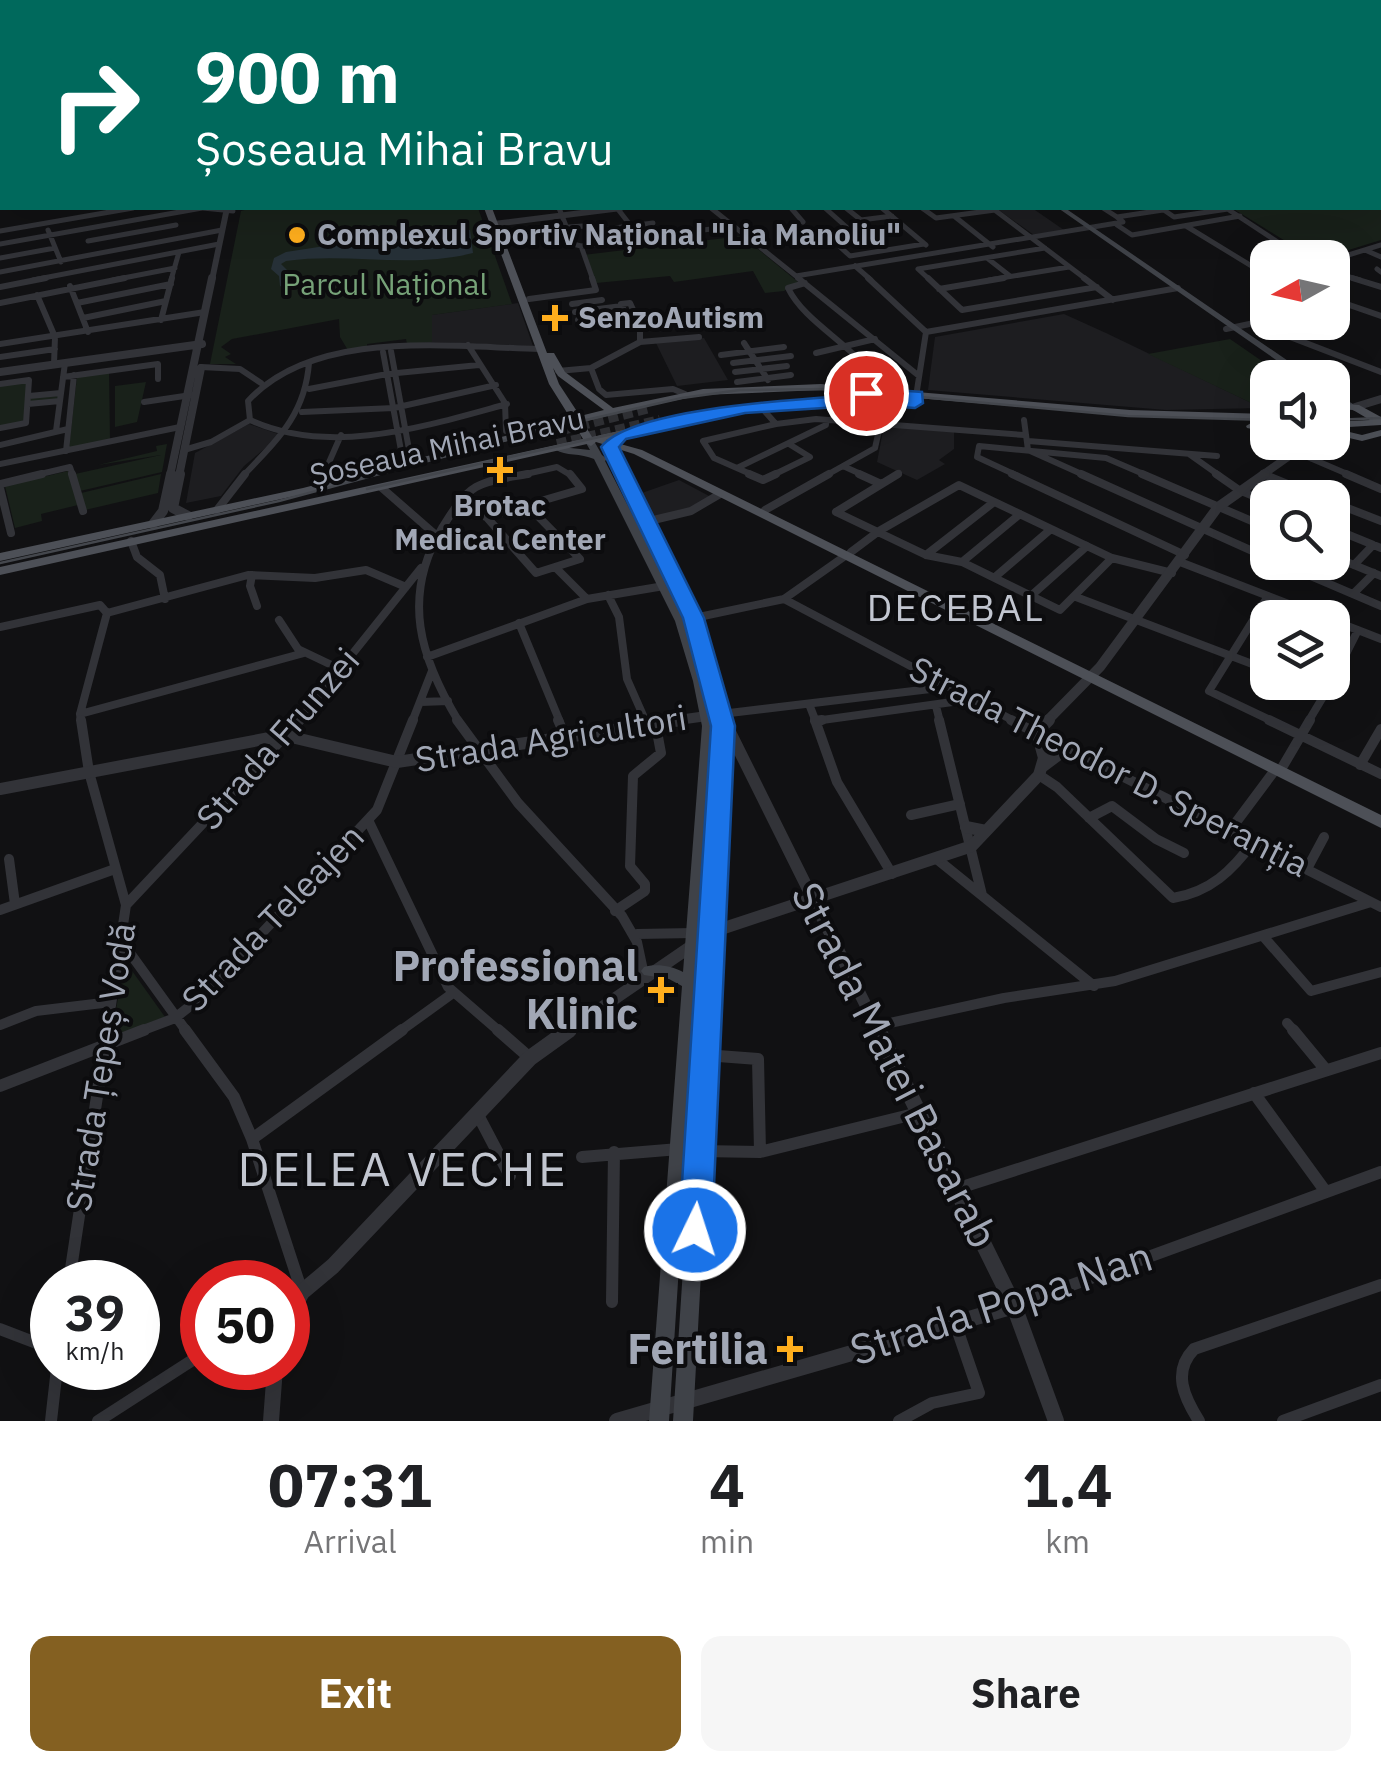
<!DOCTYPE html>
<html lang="en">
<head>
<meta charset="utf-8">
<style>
  body { margin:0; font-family:"IBM Plex Sans",sans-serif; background:#f6f6f6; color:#202124; height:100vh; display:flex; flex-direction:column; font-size:38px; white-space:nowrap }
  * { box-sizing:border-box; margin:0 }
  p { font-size:32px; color:#757577 }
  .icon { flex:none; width:55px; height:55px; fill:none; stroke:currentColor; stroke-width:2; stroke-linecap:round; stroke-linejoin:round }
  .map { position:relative; height:1421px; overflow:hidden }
  .side { display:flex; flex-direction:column; background:#fff; flex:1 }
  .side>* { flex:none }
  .hud { position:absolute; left:0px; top:0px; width:1382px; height:210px; box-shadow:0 10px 40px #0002; background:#00695c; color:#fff; overflow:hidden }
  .needle { width:65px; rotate:262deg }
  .tools { position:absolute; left:1250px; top:240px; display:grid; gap:20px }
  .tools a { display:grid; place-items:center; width:100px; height:100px; border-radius:20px; background:#fff; box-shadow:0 10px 40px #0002; font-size:50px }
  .speed { position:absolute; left:30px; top:1260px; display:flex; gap:20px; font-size:50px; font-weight:700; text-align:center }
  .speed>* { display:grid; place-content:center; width:130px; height:130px; border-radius:50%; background:#fff; box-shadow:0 10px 40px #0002; line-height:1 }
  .speed small { font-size:25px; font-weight:400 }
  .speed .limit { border:15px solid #d22; background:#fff; color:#111 }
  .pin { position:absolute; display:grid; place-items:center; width:85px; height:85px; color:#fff; margin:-42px; border:5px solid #fff; border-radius:50%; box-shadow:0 2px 10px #0007 }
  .me { position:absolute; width:110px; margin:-55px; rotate:4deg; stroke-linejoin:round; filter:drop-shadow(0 0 8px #0008) }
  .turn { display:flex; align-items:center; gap:35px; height:210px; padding:0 30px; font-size:45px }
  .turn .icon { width:130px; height:130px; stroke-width:2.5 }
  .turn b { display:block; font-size:70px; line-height:85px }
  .eta { display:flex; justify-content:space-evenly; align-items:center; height:170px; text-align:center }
  .eta b { font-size:60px; font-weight:700; line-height:70px }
  .button { display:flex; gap:20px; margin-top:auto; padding:20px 30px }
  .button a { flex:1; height:115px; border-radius:20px; background:#846021; color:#fff; font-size:40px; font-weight:700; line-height:115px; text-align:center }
  .button a+a { background:#f6f6f6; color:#202124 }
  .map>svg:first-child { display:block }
</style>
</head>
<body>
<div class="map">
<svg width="1381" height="1421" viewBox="0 0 1381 1421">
  <rect width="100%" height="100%" fill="#111113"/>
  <!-- built -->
  <path fill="#1d1d20" d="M 996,208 L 1032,208 L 1064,230 L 1034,235 Z
    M 518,303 L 533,346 L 432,342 L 431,315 Z
    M 1064,314 L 1106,333 L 1262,408 L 1166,410 L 928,390 L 935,337 Z
    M 704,338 L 728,380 L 677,386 L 656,343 Z
    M 249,424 L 281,435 L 244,466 L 221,496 L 186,503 L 195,453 Z
    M 884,426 L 954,432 L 954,449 L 939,460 L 945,464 L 917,480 L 877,462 Z
    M 679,480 L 711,497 L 689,510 L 656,516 L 650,514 L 639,494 Z"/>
  <!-- green -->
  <path fill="#19211a" d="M 1381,176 L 1381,240 L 1326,257 L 1311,257 L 1232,208 L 1380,208 Z
    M 252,208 L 478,208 L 512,304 L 432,315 L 432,342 L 407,344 L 406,339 L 367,344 L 367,349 L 349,352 L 340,337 L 339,319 L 232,339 L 221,347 L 231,354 L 225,357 L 236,364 L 210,364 L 241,211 Z
    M 742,236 L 798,282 L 784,291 L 765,293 L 753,271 L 674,282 L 670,276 L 596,283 L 583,255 Z
    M 1230,339 L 1285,377 L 1268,378 L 1267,407 L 1262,408 L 1148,354 Z
    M 109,372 L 110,440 L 69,448 L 77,377 Z
    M 28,381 L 28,396 L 60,394 L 59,401 L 27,403 L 25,422 L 0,427 L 0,385 Z
    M 146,382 L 137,422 L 115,427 L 115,386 Z
    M 167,444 L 162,472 L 80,491 L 75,474 L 161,455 L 98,465 L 157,451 L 156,446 Z
    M 68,471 L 78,505 L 41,514 L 42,521 L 15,528 L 5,486 Z
    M 161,474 L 158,493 L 85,510 L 81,493 Z
    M 130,968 L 165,1017 L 111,1037 L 123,971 Z"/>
  <!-- water -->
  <path fill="#263037" d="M 455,226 L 470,230 L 473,253 C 411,269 347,252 286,261 L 281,264 L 304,287 L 289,290 L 280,286 L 279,276 L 271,269 L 274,258 L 286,252 Z"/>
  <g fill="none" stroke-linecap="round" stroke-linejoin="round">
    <!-- primary-tunnel -->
    <path stroke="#2e2f33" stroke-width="10" stroke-dasharray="10 5" stroke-linecap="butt" d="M 550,433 L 650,408
      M 557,444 L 660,420"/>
    <!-- minor-far5 -->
    <path stroke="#323338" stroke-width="4" d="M 630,0 L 634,2
      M 949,0 L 953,2
      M 1298,0 L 1318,2
      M 1353,0 L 1362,2
      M 150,1 L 184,2
      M 399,1 L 410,0
      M 0,2 L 21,0
      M 191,2 L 211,0
      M 318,2 L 335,0
      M 553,2 L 576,0
      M 1030,2 L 1035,0"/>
    <!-- minor-far4 -->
    <path stroke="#323338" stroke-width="5" d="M 203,208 L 233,211
      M 559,208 L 573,244 L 581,246 L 734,226
      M 617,208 L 631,226
      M 711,208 L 801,280
      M 791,208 L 803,222
      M 825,208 L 852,232 L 902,225
      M 846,208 L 861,220 L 892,216
      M 882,208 L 926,245
      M 922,208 L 936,218 L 995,210
      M 992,208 L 1087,280
      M 1103,208 L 1117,217
      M 1161,208 L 1174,217 L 1228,209
      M 1226,208 L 1302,258
      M 954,216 L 993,247
      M 1117,217 L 1163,210
      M 1117,225 L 1132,235 L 1240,216
      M 1186,226 L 1268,276
      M 569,227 L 583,226 L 591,231 L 653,223
      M 48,230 L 61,262
      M 0,231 L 133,208
      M 825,233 L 850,256 L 924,244
      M 506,238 L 566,231
      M 88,241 L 176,225
      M 0,244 L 202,208
      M 581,246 L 593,280
      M 1365,250 L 1381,257
      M 0,258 L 55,248
      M 987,258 L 1010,276
      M 1332,260 L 1381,245
      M 855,266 L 871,280
      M 1377,269 L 1381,272
      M 0,272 L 222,230
      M 1332,272 L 1360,280
      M 796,276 L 1123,222 L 1117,217
      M 33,280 L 219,244
      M 113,280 L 175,268
      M 171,280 L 179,252
      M 930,280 L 918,269 L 1045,248
      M 989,280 L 1069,267"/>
    <!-- minor-far3 -->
    <path stroke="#323338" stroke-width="6" d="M 798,278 L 919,376
      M 868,278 L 926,332
      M 928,278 L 962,310 L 1097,287
      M 1084,278 L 1113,300
      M 1352,278 L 1381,287
      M 805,283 L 788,288 C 808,329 870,351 878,393
      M 70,286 L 88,332
      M 0,287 L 46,278
      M 939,289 L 1004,278
      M 37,295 L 55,337 L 54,364
      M 529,299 L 596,290 L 592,278
      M 1332,299 L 1381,316
      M 0,303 L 125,278
      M 77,303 L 171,284
      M 572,304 L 602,300
      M 575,312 L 622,306
      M 83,318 L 166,301
      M 161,320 L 172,278
      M 578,320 L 626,314
      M 638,328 L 632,326 L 621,304 L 630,303 L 640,325 L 640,342
      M 1226,329 L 1254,323 L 1381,372
      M 926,332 L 1178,288
      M 744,343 L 768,380
      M 0,344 L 205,312
      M 468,345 L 505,403 L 506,431
      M 391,351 L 410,455 L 419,461
      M 383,352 L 402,456 L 391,468
      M 816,353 L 875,339
      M 721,355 L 784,347
      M 0,357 L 55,349
      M 733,363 L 791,356
      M 201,367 L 240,369 L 261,383
      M 591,368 L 599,389 L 606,395 L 673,389 L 685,394
      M 558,371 L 591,368 L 640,342 L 699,337
      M 735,372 L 787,366
      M 63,377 L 158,364 L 158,379
      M 737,382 L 791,375
      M 0,384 L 29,380 L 26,423 L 0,428
      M 309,389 L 387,374 L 479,365
      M 29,396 L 61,393
      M 144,402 L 191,395
      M 915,403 L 926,332
      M 28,404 L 60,401
      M 507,404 C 426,426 330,457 250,420 L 248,401 C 315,328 449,347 539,349
      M 302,412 L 394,408 L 496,385
      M 1024,420 L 1028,450 L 1086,476
      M 776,424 L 816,419 L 1024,435
      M 56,431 L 65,363
      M 1028,441 L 1217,456
      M 0,445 L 68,429
      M 184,450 L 211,442 L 250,420
      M 66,451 L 74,375
      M 1296,452 L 1352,476
      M 1189,454 L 1220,476
      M 0,464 L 180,427
      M 843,466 L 865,476
      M 737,468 L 826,425 L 826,420
      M 1263,474 L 1268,476
      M 32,476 L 70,467 L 73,476
      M 243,476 C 277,440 305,415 309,363
      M 323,476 L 341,435
      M 517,476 L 557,467 L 572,476
      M 755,476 L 714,458 L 703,441 L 776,424 L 760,406
      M 771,476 L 810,457 L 789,444
      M 825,476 L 875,448 L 884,408
      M 894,476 L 899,473
      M 1018,476 L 977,457 L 979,446 L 1106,458 L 1148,476"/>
    <!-- minor-far2 -->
    <path stroke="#323338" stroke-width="8" d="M 72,474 L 83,511
      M 749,474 L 763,480 L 776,474
      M 859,474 L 881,484
      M 1012,474 L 1185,555
      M 1081,474 L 1268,558
      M 1142,474 L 1268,528
      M 1216,474 L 1239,490 L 1268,502
      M 1263,474 L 1322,498
      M 1346,474 L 1381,489
      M 0,484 L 42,474
      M 319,485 L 324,474
      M 0,488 L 11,533
      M 382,488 L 437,536
      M 467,495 L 536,573 L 580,559 L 528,506
      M 1332,502 L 1381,521
      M 217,510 L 245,474
      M 765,510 L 829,474
      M 836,512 L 926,555 L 962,562 L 1060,610 L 1112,558
      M 836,512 L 898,474
      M 486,517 L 582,489 L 570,474
      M 645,522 L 691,511 L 720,494
      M 1332,528 L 1381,548
      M 131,541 L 137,557 L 160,575 L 165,599
      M 851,552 L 879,531 L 959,485 L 1112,558 L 1172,573
      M 926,555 L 994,502
      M 1332,556 L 1381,576
      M 962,562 L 1020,514
      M 1180,562 L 1325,618
      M 1278,562 L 1381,606
      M 1354,565 L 1373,545
      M 556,568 L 587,599
      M 252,575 L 250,586 L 257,606
      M 995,577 L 1051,529
      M 1033,594 L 1087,546
      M 1353,594 L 1374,573
      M 608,595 L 619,617 L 627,679 L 646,722
      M 1268,596 L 1209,691 L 1274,722
      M 1076,597 L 1268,670
      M 784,599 L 1016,722
      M 107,613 L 248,575 L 315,578 L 366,570 L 406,587
      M 694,618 L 784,599 L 845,556
      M 279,620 L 298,649 L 342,670
      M 1332,620 L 1381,639
      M 519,623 L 560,722
      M 0,627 L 100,605 L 107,613
      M 427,657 L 587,599 L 664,586
      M 1299,682 L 1327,693
      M 1332,682 L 1358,630
      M 421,702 L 448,701
      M 809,704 L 816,722
      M 936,706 L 940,722
      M 80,714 L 304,653
      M 721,714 L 947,687
      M 815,721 L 974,699
      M 81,722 L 80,714 L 107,613
      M 298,722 L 421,568
      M 412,722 L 432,671
      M 459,722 C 420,658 401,597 442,528 C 451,514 461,496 476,487 C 490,479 512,477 528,474
      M 1308,722 L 1332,682"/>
    <!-- minor-far1 -->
    <path stroke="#323338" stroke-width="10" d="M 81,720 L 89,772 L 126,905 L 107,1032
      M 457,720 L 518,803 L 622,916 L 637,942 L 644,975
      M 558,720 L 565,736
      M 815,720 L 837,782 L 892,874
      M 939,720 L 982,895
      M 1011,720 L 1381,907
      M 1269,720 L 1381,774
      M 815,721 L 822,720
      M 1360,765 L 1381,729
      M 1283,766 L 1310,720
      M 1039,775 L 1057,787 L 1173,898 C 1210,892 1232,871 1254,841
      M 911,815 L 960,804
      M 1089,818 L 1112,806 L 1156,839 L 1184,853
      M 368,820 L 448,987 L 500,1032
      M 1231,829 L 1275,770
      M 9,859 L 15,904
      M 938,860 L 1094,986
      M 1308,867 L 1324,837
      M 126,905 L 300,720
      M 0,910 L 115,869
      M 615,911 L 645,891 L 645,884 L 630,866 L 633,776 L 661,753 L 655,721
      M 637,934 L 694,933
      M 1263,936 L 1311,991 L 1381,972
      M 122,942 L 187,1032
      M 1287,1023 L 1295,1032
      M 0,1025 L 36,1011 L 111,1002
      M 876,1026 L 1004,998 L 1115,981 L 1371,902
      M 138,1032 L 175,1018 L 204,995 L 377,810 L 413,720
      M 399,1032 L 453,993"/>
    <!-- minor -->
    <path stroke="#323338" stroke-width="12" d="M 185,1030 L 234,1097 L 252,1139 L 302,1292 L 288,1302
      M 498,1030 L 530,1058
      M 1293,1030 L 1326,1070
      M 705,1055 L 758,1059 L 760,1152
      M 0,1086 L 144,1030
      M 1254,1093 L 1326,1192
      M 477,1113 L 510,1176
      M 252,1139 L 402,1030
      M 701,1151 L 760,1152 L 918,1113
      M 582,1157 L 679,1149
      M 959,1188 L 1381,1053
      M 69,1282 L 107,1030
      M 612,1302 L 614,1152
      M 1014,1306 L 1381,1172
      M 0,1329 L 52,1349
      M 51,1421 L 57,1368
      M 98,1421 L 202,1354
      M 899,1421 L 932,1403 L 979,1393 L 955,1323
      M 1199,1421 C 1184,1397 1172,1372 1194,1349 L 1381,1285
      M 1283,1421 L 1381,1385"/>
    <!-- tertiary-far4 -->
    <path stroke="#323338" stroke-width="6" d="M 494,224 L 621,208
      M 212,280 L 227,208"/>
    <!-- tertiary-far3 -->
    <path stroke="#323338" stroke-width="8" d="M 0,372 L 202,344
      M 1355,407 L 1381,399
      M 170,476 L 212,278
      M 179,476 L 201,368
      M 1261,476 L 1309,442"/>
    <!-- tertiary-far2 -->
    <path stroke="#323338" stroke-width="10" d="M 180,474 L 173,508 L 188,516
      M 153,524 L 163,511 L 171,474
      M 664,722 L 721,714 L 725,722
      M 1046,722 L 1100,667 L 1218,507 L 1265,474"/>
    <!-- tertiary-far1 -->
    <path stroke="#323338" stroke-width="12" d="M 724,720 L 879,1032
      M 1042,767 L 1066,749
      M 0,789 L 275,737 L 287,736 L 397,762 L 681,720
      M 966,827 L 986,831
      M 566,1032 L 712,932 L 972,846 L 1039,775 L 1044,758 L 1037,732 L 1049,720"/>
    <!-- tertiary -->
    <path stroke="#323338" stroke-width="16" d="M 878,1030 L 1014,1306 L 1056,1421
      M 288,1318 L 302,1292 L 333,1266 L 530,1058 L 569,1030
      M 271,1421 L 275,1368
      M 617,1421 L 1014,1306"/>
    <!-- secondary -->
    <path fill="#3f4248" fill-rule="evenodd" d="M 475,0 L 519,0 L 505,2 L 466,2 Z
      M 678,0 L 684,0 L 687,2 L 681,2 Z
      M 2,56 L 2,60 L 0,61 L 0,57 Z
      M 1380,139 L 1381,139 L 1381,143 L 1380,143 Z
      M 1058,208 L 1065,208 L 1313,378 L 1302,378 Z
      M 1332,391 L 1353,404 L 1353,408 L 1347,408 L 1332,398 Z
      M 620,432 L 625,435 L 616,445 L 616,452 C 651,521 691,588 714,662 C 722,687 726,712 730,738 L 693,1421 L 673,1421 L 718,738 C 714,712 710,687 702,662 C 680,589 640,521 606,452 L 608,442 Z
      M 591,440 L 594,441 L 602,455 L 607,459 L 605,461 L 687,621 L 705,681 L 714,726 L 669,1421 L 649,1421 L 682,986 L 669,979 L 644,975 L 641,971 L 644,967 C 656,963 672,966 683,972 L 702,726 L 693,681 L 675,621 L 594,459 C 581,453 565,456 556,450 L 561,447 L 590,450 L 586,443 Z"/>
    <!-- primary -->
    <path fill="#4d5057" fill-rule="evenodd" d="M 484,208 L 492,208 L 547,353 L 554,353 L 565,372 L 613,408 L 703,389 L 821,384 L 1130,410 L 1268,414 L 1268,420 L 1130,416 L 821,390 L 703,395 L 641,407 L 583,422 L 592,437 L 713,410 L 875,398 L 875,402 L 871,403 L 713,416 L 606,440 L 642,450 L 1381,815 L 1381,828 L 634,454 L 596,442 L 591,446 L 587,444 L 0,575 L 0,567 L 583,439 L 574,424 L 304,494 L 0,561 L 0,553 L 303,488 L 571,419 L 549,384 ZM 553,368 L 558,376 L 604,410 L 580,416 L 559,384 Z
      M 1332,403 L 1359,405 L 1381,417 L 1381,425 L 1333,428 L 1362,435 L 1381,430 L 1381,436 L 1362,441 L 1332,434 L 1332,422 L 1370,420 L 1353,410 L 1332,409 Z
      M 1251,423 L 1268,426 L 1268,432 L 1247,428 L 1246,426 Z
      M 1293,442 L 1304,442 L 1306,448 L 1301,451 L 1297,450 Z"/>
    <!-- tram -->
    <path stroke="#44474d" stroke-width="2.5" d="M 921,0 L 925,2
      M 1332,420 L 1381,418
      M 367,489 L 724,409 L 808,402
      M 0,563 L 279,501 L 551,428 L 682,398 L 740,390 L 833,389 L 1128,416 L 1268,420"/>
  </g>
  <!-- route -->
  <path fill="#1a73e8" stroke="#114b97" stroke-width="2.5" d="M 866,388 L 922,392 L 923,403 L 915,408 L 869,405 L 745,413 L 626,439 L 619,447 L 704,618 L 735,726 L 712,1230 L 707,1241 L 695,1246 L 684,1241 L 679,1230 L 711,726 L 683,618 L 601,447 C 632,407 806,399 859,395 L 860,389 Z"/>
  <!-- markers -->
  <g fill="#ffae1d" stroke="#0c0c0e" stroke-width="4">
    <circle cx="297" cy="235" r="10"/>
    <path d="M550 303h10v10h10v10h-10v10h-10v-10h-10v-10h10z"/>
    <path d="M495 455h10v10h10v10h-10v10h-10v-10h-10v-10h10z"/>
    <path d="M656 975h10v10h10v10h-10v10h-10v-10h-10v-10h10z"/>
    <path d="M785 1334h10v10h10v10h-10v10h-10v-10h-10v-10h10z"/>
  </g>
  <g text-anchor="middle" stroke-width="8" stroke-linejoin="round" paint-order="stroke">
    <!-- far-poi labels -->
    <g font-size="30" font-weight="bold" fill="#a1a7b5" stroke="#0c0c0e" text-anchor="start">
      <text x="317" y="245">Complexul Sportiv Național "Lia Manoliu"</text>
      <text x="578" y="328">SenzoAutism</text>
      <text x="500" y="516" text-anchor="middle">Brotac<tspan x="500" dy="34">Medical Center</tspan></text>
    </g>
    <!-- far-park labels -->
    <g font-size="30" fill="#76a278" stroke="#0c0c0e">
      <text x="385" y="295">Parcul Național</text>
    </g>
    <!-- far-street labels -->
    <g font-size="30" fill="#a1a7b5" stroke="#0c0c0e">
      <text transform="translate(447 447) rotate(-12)" y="10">Șoseaua Mihai Bravu</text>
    </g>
    <!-- street labels -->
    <g font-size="35" fill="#a1a7b5" stroke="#0c0c0e">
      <text transform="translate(278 739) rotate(-49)" y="12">Strada Frunzei</text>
      <text transform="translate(551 739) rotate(-9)" y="12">Strada Agricultori</text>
      <text transform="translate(1109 767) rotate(27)" y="12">Strada Theodor D. Speranția</text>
      <text transform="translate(273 918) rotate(-46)" y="12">Strada Teleajen</text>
      <text transform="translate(101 1067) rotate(-81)" y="12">Strada Țepeș Vodă</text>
    </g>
    <!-- neighbourhood labels -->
    <g font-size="38" letter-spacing="2.5" fill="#c2c6d0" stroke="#0c0c0e">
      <text x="956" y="621">DECEBAL</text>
    </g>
    <!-- near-poi labels -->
    <g font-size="42" font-weight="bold" fill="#a1a7b5" stroke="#0c0c0e" text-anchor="end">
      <text x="638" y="981">Professional<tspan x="638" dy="48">Klinic</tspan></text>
      <text x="768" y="1364">Fertilia</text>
    </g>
    <!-- near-street labels -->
    <g font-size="42" fill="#a1a7b5" stroke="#0c0c0e">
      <text transform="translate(895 1065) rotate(63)" y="15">Strada Matei Basarab</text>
      <text transform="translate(1001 1303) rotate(-18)" y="15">Strada Popa Nan</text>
    </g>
    <!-- near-quarter labels -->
    <g font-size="48" letter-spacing="2.5" fill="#c2c6d0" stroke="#0c0c0e">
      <text x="403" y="1186">DELEA VECHE</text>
    </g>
  </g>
</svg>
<div class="tools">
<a><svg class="needle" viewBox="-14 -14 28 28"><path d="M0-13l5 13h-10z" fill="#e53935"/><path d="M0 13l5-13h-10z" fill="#757577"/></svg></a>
<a><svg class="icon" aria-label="sound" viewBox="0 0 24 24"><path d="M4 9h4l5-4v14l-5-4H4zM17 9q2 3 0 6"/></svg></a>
<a><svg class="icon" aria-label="search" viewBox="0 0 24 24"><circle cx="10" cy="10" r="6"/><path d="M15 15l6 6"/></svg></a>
<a><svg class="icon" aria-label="layers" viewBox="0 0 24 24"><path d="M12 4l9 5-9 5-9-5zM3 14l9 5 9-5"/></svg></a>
</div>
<div class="speed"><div>39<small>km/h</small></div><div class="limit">50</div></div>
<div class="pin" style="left:866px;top:393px;background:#d93025"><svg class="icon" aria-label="arrive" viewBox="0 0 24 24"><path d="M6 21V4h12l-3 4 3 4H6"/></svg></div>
<svg class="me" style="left:695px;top:1230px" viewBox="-20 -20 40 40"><circle r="17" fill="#1a73e8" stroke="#fff" stroke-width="3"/><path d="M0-11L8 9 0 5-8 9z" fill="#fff"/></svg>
<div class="hud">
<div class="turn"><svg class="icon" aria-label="right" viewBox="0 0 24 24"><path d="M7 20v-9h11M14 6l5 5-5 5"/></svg><div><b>900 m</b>Șoseaua Mihai Bravu</div></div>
</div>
</div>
<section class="side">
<div class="eta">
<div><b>07:31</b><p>Arrival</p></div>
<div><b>4</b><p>min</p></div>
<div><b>1.4</b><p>km</p></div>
</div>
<div class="button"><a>Exit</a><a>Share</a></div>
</section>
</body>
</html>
